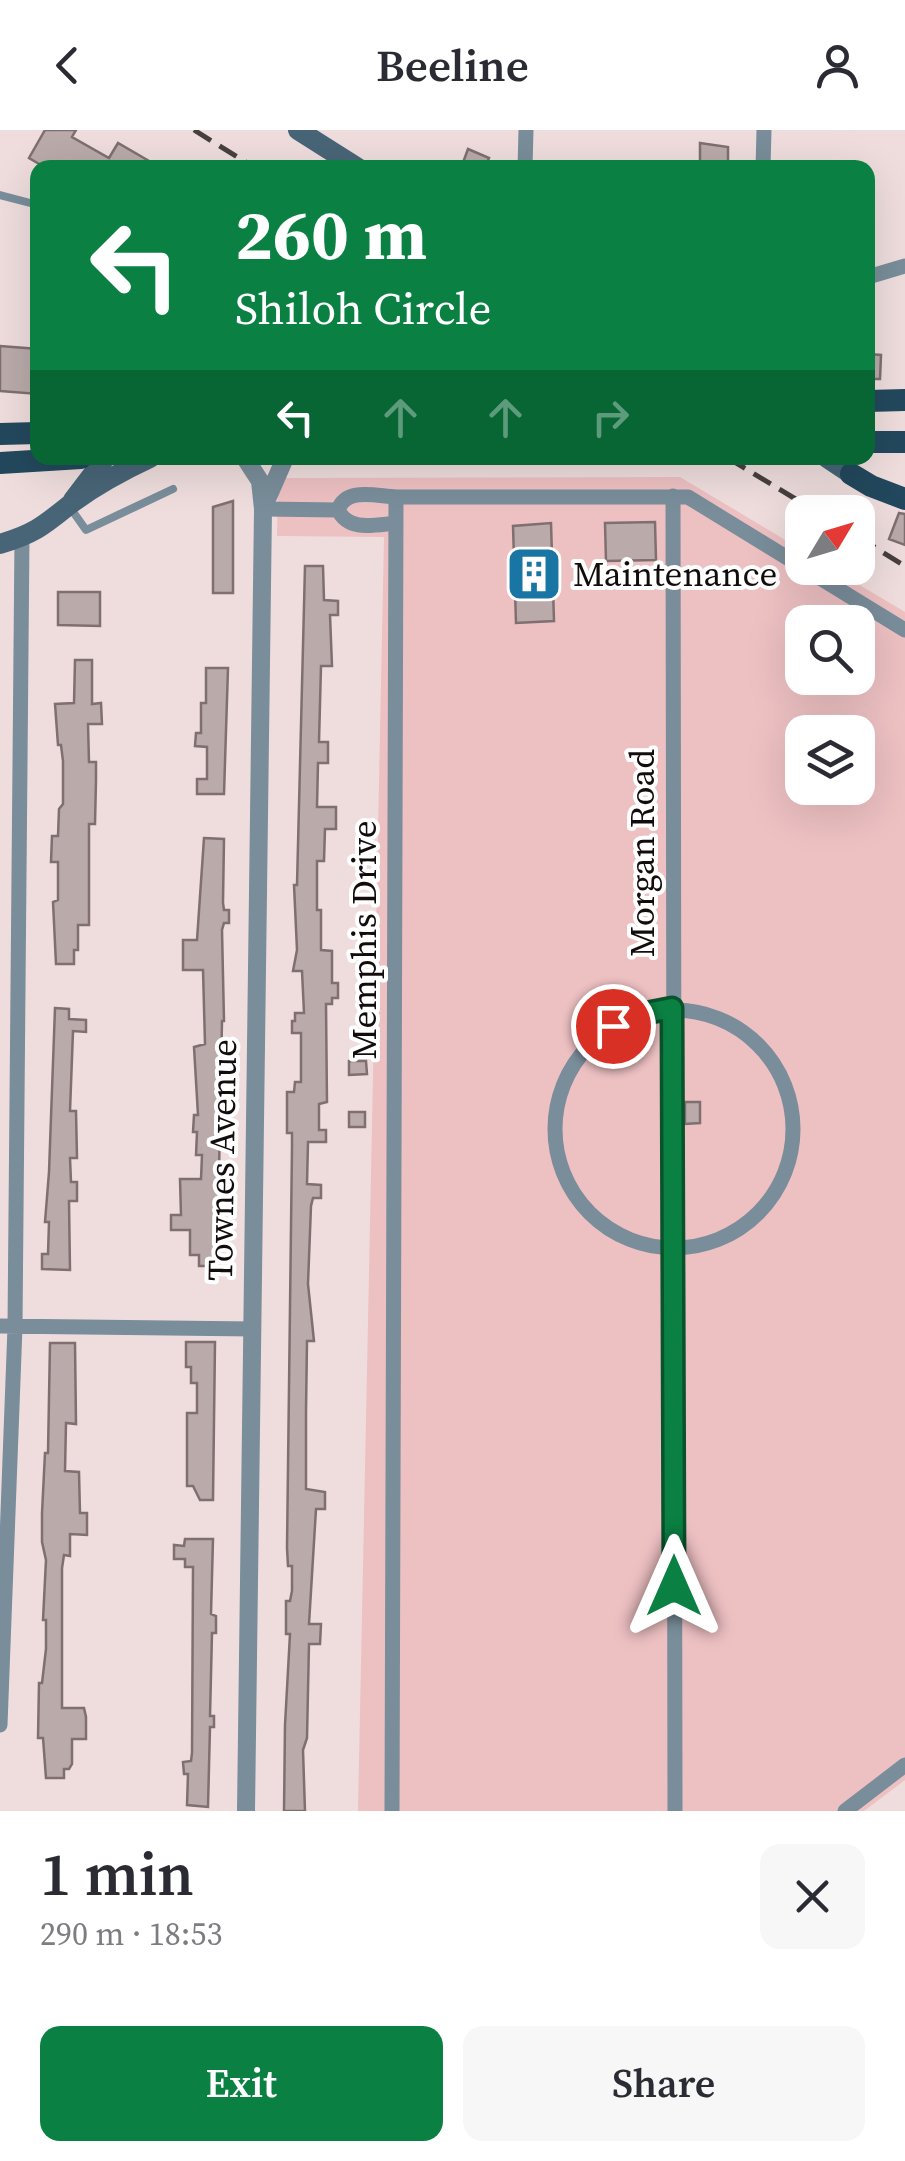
<!DOCTYPE html>
<html lang="en">
<head>
<meta charset="utf-8">
<style>
  body { margin:0; font-family:"Source Serif 4",serif; background:#f7f7f7; color:#2b2b33; height:100vh; display:flex; flex-direction:column; font-size:38px; white-space:nowrap }
  * { box-sizing:border-box; margin:0 }
  p { font-size:32px; color:#7c7c81 }
  .icon { flex:none; width:55px; height:55px; fill:none; stroke:currentColor; stroke-width:2; stroke-linecap:round; stroke-linejoin:round }
  .map { position:relative; height:1681px; overflow:hidden }
  .drawer { display:flex; flex-direction:column; background:#fff; flex:1 }
  .drawer>* { flex:none }
  .banner { position:absolute; left:30px; top:30px; width:845px; height:305px; border-radius:20px; box-shadow:0 10px 40px #0002; background:#0b8043; color:#fff; overflow:hidden }
  .needle { width:65px; rotate:52deg }
  .tools { position:absolute; left:785px; top:365px; display:grid; gap:20px }
  .tools a { display:grid; place-items:center; width:90px; height:90px; border-radius:20px; background:#fff; box-shadow:0 10px 40px #0002; font-size:50px }
  .pin { position:absolute; display:grid; place-items:center; width:85px; height:85px; color:#fff; margin:-42px; border:5px solid #fff; border-radius:50%; box-shadow:0 2px 10px #0007 }
  .me { position:absolute; width:110px; margin:-55px; rotate:0deg; stroke-linejoin:round; filter:drop-shadow(0 0 8px #0008) }
  .turn { display:flex; align-items:center; gap:35px; height:210px; padding:0 40px; font-size:45px }
  .turn .icon { width:130px; height:130px; stroke-width:2.5 }
  .turn b { display:block; font-size:70px; line-height:85px }
  .lanes { display:flex; align-items:center; height:95px; padding:0 40px; background:#0003; justify-content:center; gap:50px; direction:ltr }
  .lanes .off { opacity:.35 }
  .round { display:grid; place-items:center; flex:none; width:105px; height:105px; border-radius:20px; background:#f7f7f7 }
  .headline { display:flex; align-items:center; justify-content:space-between; height:170px; padding:0 40px }
  h1 { font-size:60px; font-weight:600; line-height:75px }
  .action { display:flex; gap:20px; margin-top:auto; padding:20px 40px }
  .action a { flex:1; height:115px; border-radius:20px; background:#0b8043; color:#fff; font-size:40px; font-weight:600; line-height:115px; text-align:center }
  .action a+a { background:#f7f7f7; color:#2b2b33 }
  header { display:flex; justify-content:space-between; align-items:center; height:130px; padding:0 40px; background:#fff; font-size:45px; font-weight:600 }
  .map>svg:first-child { display:block }
</style>
</head>
<body>
<header><svg class="icon" aria-label="back" viewBox="0 0 24 24"><path d="M15 5l-7 7 7 7"/></svg>Beeline<svg class="icon" aria-label="person" viewBox="0 0 24 24"><circle cx="12" cy="8" r="4"/><path d="M4 21q1-7 8-7t8 7"/></svg></header>
<div class="map">
<svg width="905" height="1681" viewBox="0 0 905 1681">
  <rect width="100%" height="100%" fill="#efdddd"/>
  <!-- green -->
  <path fill="#edc0c2" fill-rule="evenodd" d="M 680,347 L 802,420 L 802,438 L 831,438 L 905,482 L 905,1650 L 864,1681 L 358,1681 L 384,407 L 277,406 L 278,348 ZM 802,492 L 858,492 L 858,548 L 802,548 ZM 802,602 L 858,602 L 858,658 L 802,658 Z"/>
  <!-- building -->
  <path fill="#baaaaa" stroke="#7f6f70" stroke-width="2.5" d="M 45,0 L 76,0 L 72,7 L 109,28 L 118,13 L 161,38 L 46,38 L 29,28 Z
    M 700,13 L 728,17 L 728,34 L 700,34 Z
    M 468,19 L 489,28 L 485,38 L 461,38 Z
    M 0,216 L 38,219 L 38,264 L 0,261 Z
    M 868,224 L 881,225 L 880,249 L 868,249 Z
    M 233,371 L 233,463 L 213,463 L 213,377 Z
    M 899,383 L 905,384 L 905,415 L 889,409 Z
    M 655,392 L 656,430 L 606,431 L 605,393 Z
    M 551,393 L 554,491 L 516,493 L 513,396 Z
    M 305,436 L 323,436 L 324,470 L 338,471 L 338,485 L 330,485 L 332,536 L 321,536 L 319,612 L 328,612 L 328,633 L 318,633 L 317,677 L 336,677 L 336,699 L 325,699 L 324,731 L 317,731 L 317,780 L 321,780 L 321,820 L 332,821 L 332,853 L 338,853 L 338,868 L 332,868 L 332,874 L 326,874 L 327,972 L 319,974 L 319,1000 L 326,1000 L 326,1012 L 308,1012 L 307,1054 L 321,1055 L 321,1068 L 313,1068 L 311,1076 L 308,1154 L 314,1211 L 307,1211 L 306,1281 L 306,1359 L 325,1362 L 325,1379 L 316,1379 L 309,1494 L 321,1494 L 320,1514 L 309,1514 L 307,1608 L 303,1620 L 305,1681 L 284,1681 L 285,1595 L 290,1504 L 286,1504 L 286,1471 L 290,1471 L 292,1461 L 292,1436 L 288,1436 L 287,1418 L 292,1017 L 292,1003 L 287,1003 L 287,962 L 294,962 L 295,952 L 301,952 L 301,903 L 292,903 L 292,891 L 295,891 L 295,883 L 304,883 L 302,841 L 293,841 L 297,820 L 294,755 L 297,755 Z
    M 58,462 L 100,462 L 100,496 L 58,495 Z
    M 75,530 L 92,530 L 92,574 L 101,573 L 102,594 L 88,594 L 89,632 L 96,632 L 96,650 L 95,694 L 89,694 L 89,795 L 78,795 L 78,820 L 74,820 L 74,834 L 56,834 L 53,772 L 58,770 L 58,732 L 51,732 L 52,706 L 58,706 L 59,679 L 63,674 L 63,631 L 61,615 L 58,615 L 55,574 L 74,573 Z
    M 206,538 L 228,538 L 224,664 L 197,664 L 197,649 L 207,649 L 207,617 L 195,616 L 196,603 L 201,603 L 201,573 L 206,573 Z
    M 204,708 L 224,709 L 223,773 L 224,780 L 229,780 L 229,793 L 224,793 L 222,800 L 224,891 L 222,891 L 219,1042 L 223,1068 L 219,1068 L 220,1128 L 217,1128 L 217,1136 L 199,1136 L 199,1125 L 190,1125 L 190,1100 L 171,1100 L 171,1085 L 181,1085 L 180,1049 L 201,1049 L 202,1025 L 196,1025 L 197,1002 L 193,1002 L 194,985 L 198,985 L 194,917 L 205,914 L 203,840 L 183,840 L 183,810 L 197,810 Z
    M 55,878 L 69,879 L 69,889 L 86,890 L 86,902 L 73,901 L 70,981 L 76,981 L 77,1028 L 70,1028 L 71,1052 L 77,1052 L 77,1071 L 69,1071 L 70,1140 L 42,1139 L 42,1124 L 48,1124 L 49,1092 L 45,1092 L 49,1042 Z
    M 349,931 L 366,931 L 367,944 L 349,945 Z
    M 685,972 L 700,972 L 700,993 L 685,994 Z
    M 349,982 L 365,982 L 365,997 L 349,997 Z
    M 186,1212 L 215,1212 L 213,1370 L 200,1370 L 193,1356 L 187,1356 L 187,1283 L 197,1283 L 197,1253 L 191,1253 L 191,1237 L 186,1237 Z
    M 50,1213 L 75,1213 L 76,1294 L 66,1293 L 65,1341 L 79,1342 L 80,1383 L 87,1383 L 87,1405 L 70,1404 L 70,1426 L 64,1425 L 62,1438 L 62,1578 L 84,1578 L 86,1587 L 86,1609 L 72,1609 L 72,1634 L 69,1639 L 64,1639 L 64,1648 L 46,1648 L 43,1608 L 38,1608 L 39,1553 L 42,1553 L 46,1519 L 46,1490 L 43,1490 L 46,1430 L 42,1412 L 42,1383 L 45,1323 L 48,1323 Z
    M 185,1409 L 213,1409 L 211,1484 L 216,1486 L 216,1503 L 212,1503 L 210,1586 L 214,1586 L 214,1597 L 210,1597 L 208,1677 L 187,1675 L 188,1644 L 184,1644 L 183,1632 L 191,1631 L 192,1623 L 193,1437 L 185,1437 L 185,1429 L 174,1429 L 174,1415 L 184,1416 Z"/>
  <g fill="none" stroke-linecap="round" stroke-linejoin="round">
    <!-- service -->
    <path stroke="#798d9a" stroke-width="8" d="M 0,65 L 38,75
      M 69,376 L 86,400 L 173,359"/>
    <!-- minor -->
    <path stroke="#798d9a" stroke-width="15" d="M 525,38 L 526,0
      M 763,38 L 764,0
      M 868,147 L 905,136
      M 673,366 L 675,1681
      M 263,379 L 338,380
      M 338,380 C 346,357 375,366 396,367
      M 338,380 C 349,402 374,395 396,393
      M555 999a119 119 0 1 1 238 0a119 119 0 1 1-238 0Z
      M 0,1196 L 253,1199
      M 0,1595 L 15,1197 L 22,407
      M 392,1681 L 396,367 L 688,367 L 905,500
      M 845,1681 L 905,1635"/>
    <!-- tertiary -->
    <path stroke="#798d9a" stroke-width="18" d="M 245,328 L 260,351 L 263,379 L 246,1681
      M 265,374 L 285,328"/>
    <!-- secondary -->
    <path stroke="#486577" stroke-width="20" d="M 298,0 L 358,38
      M 827,328 L 851,344
      M 73,370 L 105,328
      M 0,414 C 33,404 42,397 68,376 C 93,357 122,341 150,328"/>
    <!-- primary -->
    <path stroke="#23485d" stroke-width="22" d="M 868,271 L 905,270
      M 0,304 L 38,303
      M 868,312 L 905,312
      M 0,333 L 81,328
      M 851,344 L 871,356 L 905,369"/>
    <!-- rail -->
    <path stroke="#483f3f" stroke-width="5" stroke-dasharray="20 10" stroke-linecap="butt" d="M 194,0 L 255,38
      M 728,328 L 817,382
      M 858,407 L 905,436"/>
  </g>
  <g fill="none" stroke-linecap="round" stroke-linejoin="round">
    <!-- route casing -->
    <g stroke="#07532c" stroke-width="25">
      <path id="route" d="M 613,896 L 631,886 L 672,878 L 674,1456"/>
    </g>
    <!-- route -->
    <use href="#route" stroke="#0b8043" stroke-width="18"/>
  </g>
  <!-- icons -->
  <defs>
    <g id="building-square" transform="scale(2.875)"><rect x="-9" y="-9" width="18" height="18" rx="4" fill="#1976a4" stroke="#fff"/><path d="M-4-6H4V6H1V3H-1V6H-4ZM-2.5-4.3h1.7v1.8h-1.7ZM.8-4.3h1.7v1.8H.8ZM-2.5-1h1.7V.8h-1.7ZM.8-1h1.7V.8H.8Z" fill="#fff"/></g>
  </defs>
  <g fill-rule="evenodd">
    <use href="#building-square" x="534" y="444"/>
  </g>
  <g text-anchor="middle" stroke-width="8" stroke-linejoin="round" paint-order="stroke">
    <!-- poi labels -->
    <g font-size="35" fill="#120c0c" stroke="#fff" text-anchor="start">
      <text x="573" y="456">Maintenance</text>
    </g>
    <!-- street labels -->
    <g font-size="35" fill="#120c0c" stroke="#fff">
      <text transform="translate(642 723) rotate(-90)" y="12">Morgan Road</text>
      <text transform="translate(364 810) rotate(-90)" y="12">Memphis Drive</text>
      <text transform="translate(222 1030) rotate(-89)" y="12">Townes Avenue</text>
    </g>
  </g>
</svg>
<div class="tools">
<a><svg class="needle" viewBox="-14 -14 28 28"><path d="M0-13l5 13h-10z" fill="#e53935"/><path d="M0 13l5-13h-10z" fill="#7c7c81"/></svg></a>
<a><svg class="icon" aria-label="search" viewBox="0 0 24 24"><circle cx="10" cy="10" r="6"/><path d="M15 15l6 6"/></svg></a>
<a><svg class="icon" aria-label="layers" viewBox="0 0 24 24"><path d="M12 4l9 5-9 5-9-5zM3 14l9 5 9-5"/></svg></a>
</div>
<div class="pin" style="left:613px;top:896px;background:#d93025"><svg class="icon" aria-label="arrive" viewBox="0 0 24 24"><path d="M6 21V4h12l-3 4 3 4H6"/></svg></div>
<svg class="me" style="left:674px;top:1456px" viewBox="-20 -20 40 40"><path d="M0-17L14 15 0 8-14 15z" fill="#0b8043" stroke="#fff" stroke-width="4"/></svg>
<div class="banner">
<div class="turn"><svg class="icon" aria-label="left" viewBox="0 0 24 24"><path d="M17 20v-9H6M10 6l-5 5 5 5"/></svg><div><b>260 m</b>Shiloh Circle</div></div>
<div class="lanes"><svg class="icon" aria-label="left" viewBox="0 0 24 24"><path d="M17 20v-9H6M10 6l-5 5 5 5"/></svg><svg class="icon off" aria-label="ahead" viewBox="0 0 24 24"><path d="M12 20V5M6 11l6-6 6 6"/></svg><svg class="icon off" aria-label="ahead" viewBox="0 0 24 24"><path d="M12 20V5M6 11l6-6 6 6"/></svg><svg class="icon off" aria-label="right" viewBox="0 0 24 24"><path d="M7 20v-9h11M14 6l5 5-5 5"/></svg></div>
</div>
</div>
<section class="drawer">
<div class="headline"><div><h1>1 min</h1><p>290 m · 18:53</p></div><a class="round"><svg class="icon" aria-label="close" viewBox="0 0 24 24"><path d="M6 6l12 12M18 6L6 18"/></svg></a></div>
<div class="action"><a>Exit</a><a>Share</a></div>
</section>
</body>
</html>
